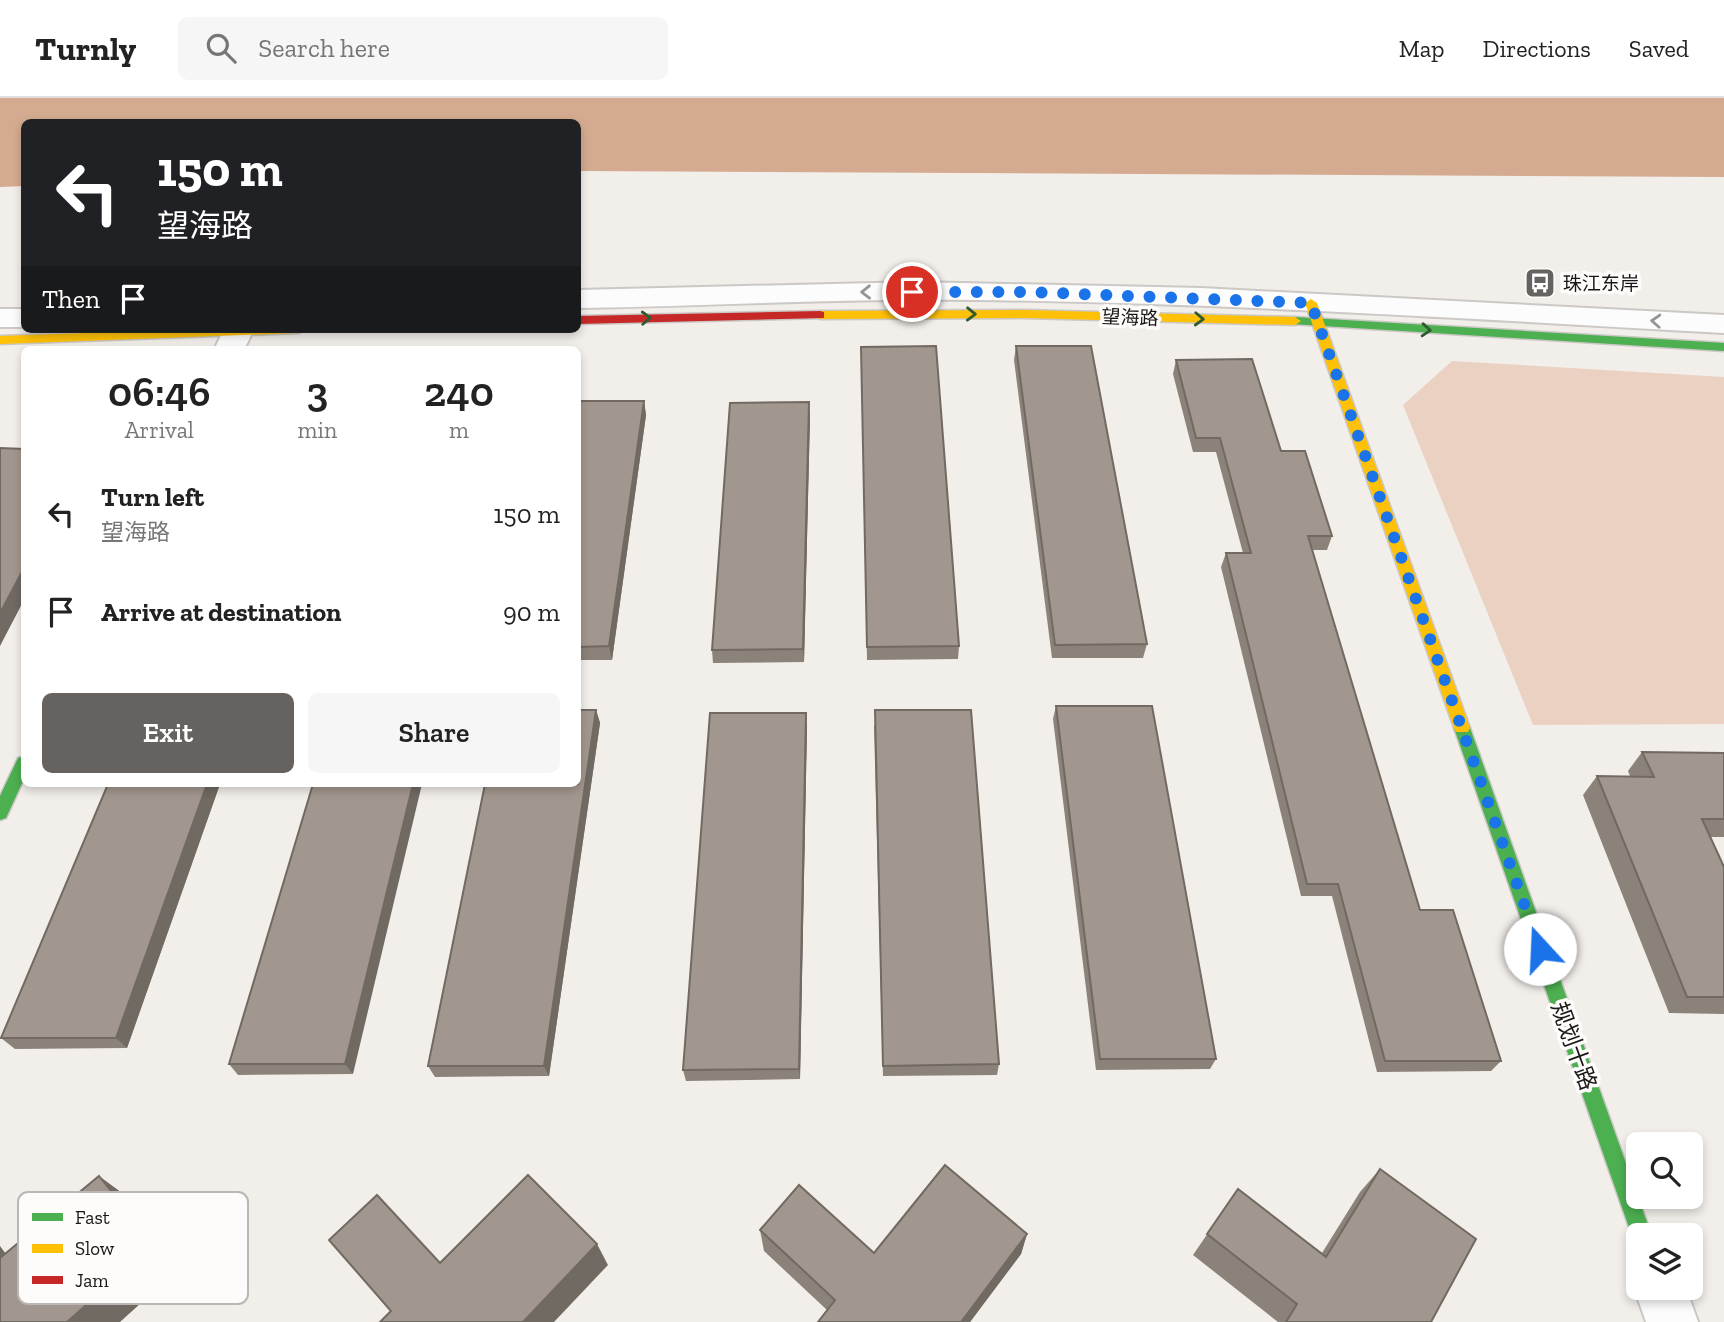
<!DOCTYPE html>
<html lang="en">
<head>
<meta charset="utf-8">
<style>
  body { margin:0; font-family:"Zilla Slab","Noto Sans SC",serif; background:#f6f6f6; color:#222; height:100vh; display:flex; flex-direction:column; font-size:26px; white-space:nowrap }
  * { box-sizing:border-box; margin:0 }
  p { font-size:23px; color:#767676 }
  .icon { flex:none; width:38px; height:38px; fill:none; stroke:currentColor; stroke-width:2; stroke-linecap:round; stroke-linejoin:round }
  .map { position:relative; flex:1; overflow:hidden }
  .panel { position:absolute; left:21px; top:248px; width:560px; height:441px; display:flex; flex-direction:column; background:#fff; border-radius:10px; box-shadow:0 4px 10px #0003 }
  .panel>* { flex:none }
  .guide { position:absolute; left:21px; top:21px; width:560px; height:214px; border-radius:10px; box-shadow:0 4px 10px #0003; background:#202124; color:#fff; overflow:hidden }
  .fabs { position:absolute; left:1626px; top:1034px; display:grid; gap:14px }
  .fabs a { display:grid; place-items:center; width:77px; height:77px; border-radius:10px; background:#fff; box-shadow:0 4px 10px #0003; font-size:35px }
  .pin { position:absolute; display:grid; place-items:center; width:60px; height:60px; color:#fff; margin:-30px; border:4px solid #fff; border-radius:50%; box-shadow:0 2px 7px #0007 }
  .me { position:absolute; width:77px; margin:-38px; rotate:340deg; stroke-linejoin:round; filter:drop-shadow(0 0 5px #0008) }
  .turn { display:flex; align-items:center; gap:24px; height:147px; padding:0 21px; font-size:32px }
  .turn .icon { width:91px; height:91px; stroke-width:2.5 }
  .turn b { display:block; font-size:49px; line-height:60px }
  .then { display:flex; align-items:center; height:66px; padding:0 21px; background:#0003; gap:14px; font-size:26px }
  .eta { display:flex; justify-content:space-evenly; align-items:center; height:119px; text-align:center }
  .eta b { font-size:42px; font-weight:600; line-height:49px }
  .primary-button { display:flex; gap:14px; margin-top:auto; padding:14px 21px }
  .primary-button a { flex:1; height:80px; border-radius:10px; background:#666260; color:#fff; font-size:28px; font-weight:600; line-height:80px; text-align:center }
  .primary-button a+a { background:#f6f6f6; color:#222 }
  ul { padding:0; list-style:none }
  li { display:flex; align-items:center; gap:21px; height:98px; padding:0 21px }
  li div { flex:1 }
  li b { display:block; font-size:26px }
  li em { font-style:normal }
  header { display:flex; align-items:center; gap:42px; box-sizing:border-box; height:98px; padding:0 35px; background:#fff; border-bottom:2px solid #e0e0e0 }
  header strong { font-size:33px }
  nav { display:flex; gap:38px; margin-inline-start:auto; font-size:24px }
  .search { width:490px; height:63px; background:#f6f6f6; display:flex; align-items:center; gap:18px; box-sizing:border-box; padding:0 24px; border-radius:10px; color:#767676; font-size:26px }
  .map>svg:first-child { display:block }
</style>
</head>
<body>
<header>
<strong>Turnly</strong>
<div class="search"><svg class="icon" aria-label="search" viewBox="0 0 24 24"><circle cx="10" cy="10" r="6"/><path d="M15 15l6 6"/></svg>Search here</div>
<nav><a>Map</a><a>Directions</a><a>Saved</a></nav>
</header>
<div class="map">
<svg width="1724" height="1224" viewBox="0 0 1724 1224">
  <rect width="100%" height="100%" fill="#f2eeea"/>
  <!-- green -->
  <path fill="#ead1c2" d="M 1452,263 L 1724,279 L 1724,626 L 1533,627 L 1403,307 Z"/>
  <!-- water -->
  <path fill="#d4ab90" d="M 0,0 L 1724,0 L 1724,79 L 578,73 L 578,24 L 24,24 L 24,88 L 0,89 Z"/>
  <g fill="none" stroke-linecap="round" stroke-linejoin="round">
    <!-- street casing -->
    <g stroke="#cbc8c5" stroke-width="4">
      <path id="street" d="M 915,184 L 1201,190 L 1724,217 L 1724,235 C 1474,221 1225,205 975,202 C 843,200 710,208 578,210 L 578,192 Z
        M 0,211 L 24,211 L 24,229 L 0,229 Z
        M 224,231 L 254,231 L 244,252 L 214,252 Z
        M 1638,1181 L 1638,1190 L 1686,1190 L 1698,1224 L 1646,1224 L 1634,1190 Z"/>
    </g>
    <!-- fast casing -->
    <g stroke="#cbc8c5" stroke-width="3">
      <path id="fast" d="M 1295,219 L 1724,245 L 1724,253 L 1291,226 L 1289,223 Z
        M 1462,624 L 1468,626 L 1470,630 L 1652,1138 L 1638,1138 L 1638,1147 L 1632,1138 L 1454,630 L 1456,626 Z
        M 24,658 L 24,681 L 6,720 L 0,722 L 0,698 L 18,660 Z"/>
    </g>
    <!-- slow casing -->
    <g stroke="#cbc8c5" stroke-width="3">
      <path id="slow" d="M 1311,201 L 1317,205 L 1470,630 L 1468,634 L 1456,634 L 1454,630 L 1305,205 Z
        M 1024,212 L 1295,219 L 1301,223 L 1295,227 L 1024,220 L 820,221 L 814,217 L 820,213 Z
        M 197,231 L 305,231 L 299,235 L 0,246 L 0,238 Z"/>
    </g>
    <!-- jam casing -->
    <g stroke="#cbc8c5" stroke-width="3">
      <path id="jam" d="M 820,213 L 824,214 L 824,220 L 578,226 L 578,218 Z"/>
    </g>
    <!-- street -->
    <use href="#street" fill="#fdfcfc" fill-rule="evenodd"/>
    <!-- fast -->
    <use href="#fast" fill="#4caf50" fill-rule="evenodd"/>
    <!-- slow -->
    <use href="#slow" fill="#ffc107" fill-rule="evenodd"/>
    <!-- jam -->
    <use href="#jam" fill="#c62828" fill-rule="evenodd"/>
  </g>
  <!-- wall -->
  <path fill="#8b827a" d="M 1016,248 L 1147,546 L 1143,560 L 1052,560 L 1014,262 Z
    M 861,249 L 959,548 L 958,561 L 867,562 Z
    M 1176,262 L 1281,353 L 1332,438 L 1327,452 L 1312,452 L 1420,812 L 1501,963 L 1491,973 L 1377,974 L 1332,798 L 1301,798 L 1221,469 L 1226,455 L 1243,455 L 1216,354 L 1193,354 L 1173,276 Z
    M 578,303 L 644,303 L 646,317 L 612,562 L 578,562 Z
    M 810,318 L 804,564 L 713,565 L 712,552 Z
    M 1056,608 L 1216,961 L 1210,971 L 1096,972 L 1053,621 Z
    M 596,612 L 600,625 L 549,978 L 435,979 L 428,968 Z
    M 874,626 L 999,966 L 997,977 L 883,978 Z
    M 807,628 L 800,981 L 686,983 L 683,972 Z
    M 1642,654 L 1724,655 L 1724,739 L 1710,739 L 1724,769 L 1724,916 L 1669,915 L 1583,697 L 1597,678 L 1630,678 L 1628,673 Z
    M 108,686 L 220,686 L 127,950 L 15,951 L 1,940 Z
    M 313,686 L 353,976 L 238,977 L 229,966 Z
    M 1380,1071 L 1431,1224 L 1278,1224 L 1193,1157 L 1238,1091 L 1322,1155 L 1360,1094 Z
    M 760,1132 L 874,1155 L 1027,1136 L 1021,1156 L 970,1224 L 818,1224 L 827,1212 L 764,1153 Z"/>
  <!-- shaded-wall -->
  <path fill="#716a63" d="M 644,303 L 646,317 L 612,562 L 609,548 Z
    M 809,304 L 810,318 L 804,564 L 803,551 Z
    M 24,470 L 24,502 L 0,548 L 0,515 Z
    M 596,612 L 600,625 L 549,978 L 544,968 Z
    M 806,615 L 807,628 L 800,981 L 799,971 Z
    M 207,686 L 220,686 L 127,950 L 116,940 Z
    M 413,686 L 422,686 L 353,976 L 345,966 Z
    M 99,1078 L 129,1100 L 183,1167 L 120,1224 L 67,1224 Z
    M 1027,1136 L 1021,1156 L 970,1224 L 961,1224 Z
    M 597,1146 L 608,1167 L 554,1224 L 523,1224 Z
    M 0,1148 L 28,1186 L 0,1171 Z"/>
  <!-- building -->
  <path fill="#a2978e" stroke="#716a63" stroke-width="2" d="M 936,248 L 959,548 L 867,549 L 861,249 Z
    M 1016,248 L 1091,248 L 1147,546 L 1055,547 Z
    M 1252,261 L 1281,353 L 1305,353 L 1332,438 L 1308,438 L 1420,812 L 1453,812 L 1501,963 L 1385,963 L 1338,786 L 1307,786 L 1226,455 L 1251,455 L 1220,340 L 1196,340 L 1176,262 Z
    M 578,303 L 644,303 L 609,548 L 578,549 Z
    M 809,304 L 803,551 L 712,552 L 730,305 Z
    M 0,350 L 24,351 L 24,470 L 0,515 Z
    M 1056,608 L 1152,608 L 1216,961 L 1100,961 Z
    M 578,612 L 596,612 L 544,968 L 428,968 L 485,686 L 578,686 Z
    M 875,612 L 971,612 L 999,966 L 883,968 Z
    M 710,615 L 806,615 L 799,971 L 683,972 Z
    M 1642,654 L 1724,655 L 1724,721 L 1702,721 L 1724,769 L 1724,899 L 1687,899 L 1597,678 L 1654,679 Z
    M 108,686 L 207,686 L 116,940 L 1,940 Z
    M 313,686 L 413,686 L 345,966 L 229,966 Z
    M 945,1067 L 1027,1136 L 961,1224 L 818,1224 L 835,1202 L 760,1132 L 799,1087 L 874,1155 Z
    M 1380,1071 L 1476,1141 L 1431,1224 L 1286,1224 L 1297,1206 L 1207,1136 L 1238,1091 L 1326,1159 Z
    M 528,1077 L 597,1146 L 523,1224 L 380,1224 L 391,1213 L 329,1142 L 377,1097 L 440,1165 Z
    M 99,1078 L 154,1147 L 67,1224 L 0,1224 L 0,1160 Z"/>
  <!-- one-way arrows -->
  <defs><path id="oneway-chevron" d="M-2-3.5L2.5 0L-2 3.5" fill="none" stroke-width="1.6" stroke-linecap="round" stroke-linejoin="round" transform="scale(1.75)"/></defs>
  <g stroke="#979594">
    <use href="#oneway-chevron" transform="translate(866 194) rotate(179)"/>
    <use href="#oneway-chevron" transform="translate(1656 223) rotate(-177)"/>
  </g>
  <g stroke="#305b30">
    <use href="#oneway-chevron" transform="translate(971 216) rotate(1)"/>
    <use href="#oneway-chevron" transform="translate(646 220) rotate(-2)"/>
    <use href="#oneway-chevron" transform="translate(1199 221) rotate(2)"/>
    <use href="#oneway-chevron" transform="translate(1426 232) rotate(4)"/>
  </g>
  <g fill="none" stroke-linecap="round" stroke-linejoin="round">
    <!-- route -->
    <path stroke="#1a73e8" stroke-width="12" stroke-dasharray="0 21.6" d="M 912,194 L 1028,194 L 1311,205 L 1540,851"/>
  </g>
  <!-- icons -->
  <defs>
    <g id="bus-square" transform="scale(1.575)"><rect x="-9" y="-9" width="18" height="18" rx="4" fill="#666260" stroke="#fefcfb"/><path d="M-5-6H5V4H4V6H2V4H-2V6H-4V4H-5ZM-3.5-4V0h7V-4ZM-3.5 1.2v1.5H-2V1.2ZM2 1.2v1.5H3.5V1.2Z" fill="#fff"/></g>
  </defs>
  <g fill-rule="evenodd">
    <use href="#bus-square" x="1540" y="185"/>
  </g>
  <g text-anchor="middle" stroke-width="7" stroke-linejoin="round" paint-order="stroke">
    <!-- far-poi labels -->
    <g font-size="19" fill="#1a1715" stroke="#fefcfb" text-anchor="start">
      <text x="1563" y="192">珠江东岸</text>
    </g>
    <!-- far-street labels -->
    <g font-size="19" fill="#1a1715" stroke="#fefcfb">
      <text transform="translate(1130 219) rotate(2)" y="7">望海路</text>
    </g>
    <!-- street labels -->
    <g font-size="23" fill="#1a1715" stroke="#fefcfb">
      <text transform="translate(1574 948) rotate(70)" y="8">规划十路</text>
    </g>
  </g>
  <!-- legend -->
  <rect x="18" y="1094" width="230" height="112" rx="10" fill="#fefcfb" stroke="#bab7b6" stroke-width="2"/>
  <rect x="32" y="1115" width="31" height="8" fill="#4caf50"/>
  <rect x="32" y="1146" width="31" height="9" fill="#ffc107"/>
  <rect x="32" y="1178" width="31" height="8" fill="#c62828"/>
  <g font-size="19" fill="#1a1715">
    <text x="75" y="1126">Fast</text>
    <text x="75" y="1157">Slow</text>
    <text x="75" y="1189">Jam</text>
  </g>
</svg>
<div class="fabs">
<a><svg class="icon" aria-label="search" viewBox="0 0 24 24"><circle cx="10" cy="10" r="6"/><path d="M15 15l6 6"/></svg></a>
<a><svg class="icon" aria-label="layers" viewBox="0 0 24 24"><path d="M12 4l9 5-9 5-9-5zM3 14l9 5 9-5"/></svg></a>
</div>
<div class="pin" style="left:912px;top:194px;background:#d93025"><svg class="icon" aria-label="arrive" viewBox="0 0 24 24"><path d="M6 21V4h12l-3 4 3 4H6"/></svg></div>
<svg class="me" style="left:1540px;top:851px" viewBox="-20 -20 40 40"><circle r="19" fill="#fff"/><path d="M0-13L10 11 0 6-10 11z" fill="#1a73e8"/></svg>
<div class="guide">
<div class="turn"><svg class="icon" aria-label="left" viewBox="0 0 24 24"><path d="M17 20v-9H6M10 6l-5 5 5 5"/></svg><div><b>150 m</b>望海路</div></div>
<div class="then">Then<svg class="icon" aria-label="arrive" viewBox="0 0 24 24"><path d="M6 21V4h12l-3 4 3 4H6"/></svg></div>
</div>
<section class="panel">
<div class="eta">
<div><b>06:46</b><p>Arrival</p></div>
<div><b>3</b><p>min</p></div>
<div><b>240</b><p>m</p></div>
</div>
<ul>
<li><svg class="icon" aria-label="left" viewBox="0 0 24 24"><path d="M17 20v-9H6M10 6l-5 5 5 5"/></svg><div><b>Turn left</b><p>望海路</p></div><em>150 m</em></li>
<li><svg class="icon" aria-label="arrive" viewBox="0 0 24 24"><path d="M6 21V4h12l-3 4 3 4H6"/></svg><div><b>Arrive at destination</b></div><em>90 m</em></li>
</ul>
<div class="primary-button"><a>Exit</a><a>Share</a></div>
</section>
</div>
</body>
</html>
